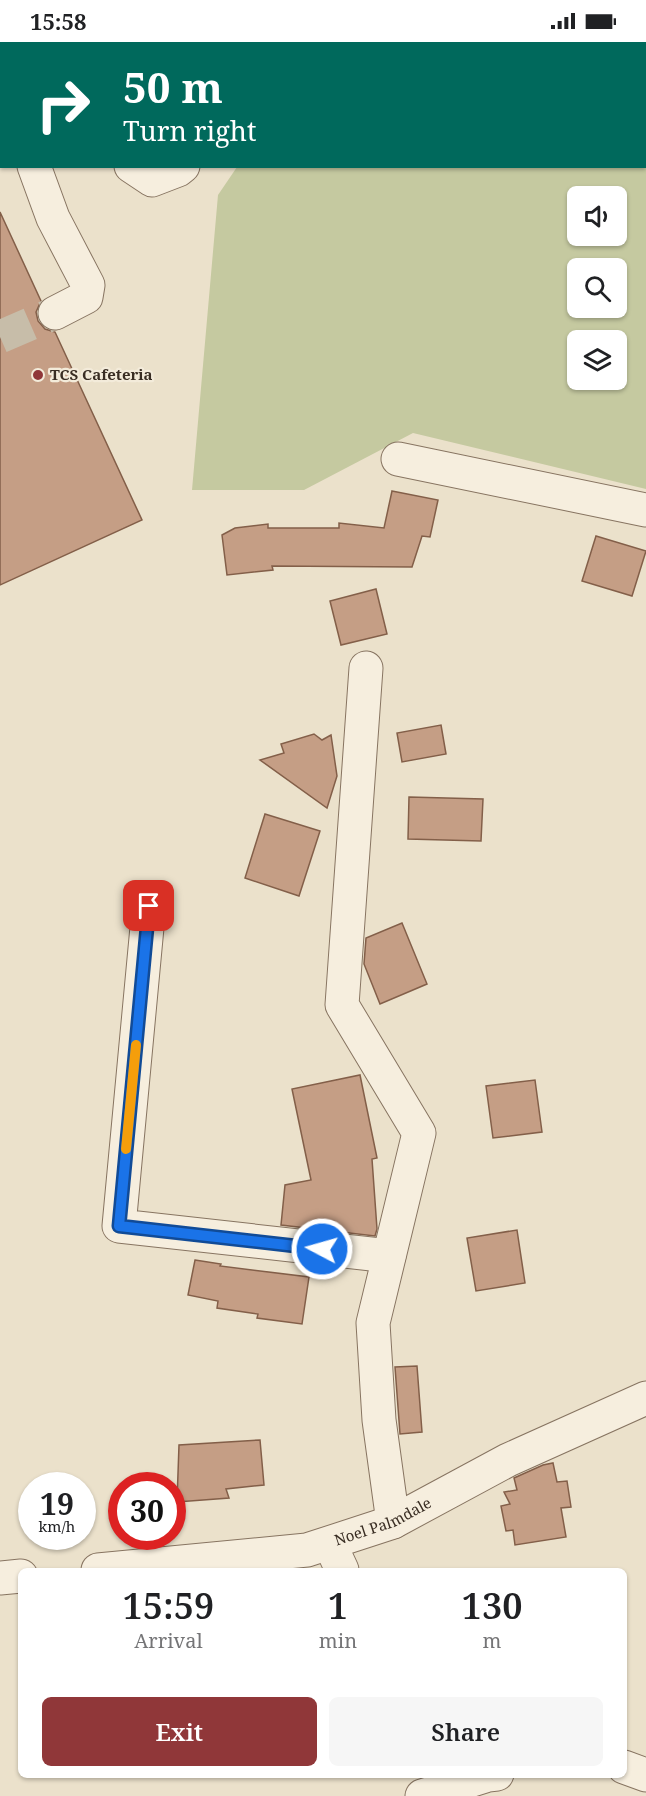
<!DOCTYPE html>
<html lang="en">
<head>
<meta charset="utf-8">
<style>
  body { margin:0; font-family:"Noto Serif",serif; background:#f6f6f6; color:#202124; height:100vh; display:flex; flex-direction:column; font-size:22px; white-space:nowrap }
  * { box-sizing:border-box; margin:0 }
  p { font-size:20px; color:#757577 }
  .icon { flex:none; width:33px; height:33px; fill:none; stroke:currentColor; stroke-width:2; stroke-linecap:round; stroke-linejoin:round }
  .map { position:relative; flex:1; overflow:hidden }
  .panel { position:absolute; left:18px; top:1526px; width:609px; height:210px; display:flex; flex-direction:column; background:#fff; border-radius:9px; box-shadow:0 2px 4px #0004 }
  .panel>* { flex:none }
  .top-card { position:absolute; left:0px; top:0px; width:646px; height:126px; box-shadow:0 2px 4px #0004; background:#00695c; color:#fff; overflow:hidden }
  .tools { position:absolute; left:567px; top:144px; display:grid; gap:12px }
  .tools a { display:grid; place-items:center; width:60px; height:60px; border-radius:9px; background:#fff; box-shadow:0 2px 4px #0004; font-size:30px }
  .speed { position:absolute; left:18px; top:1430px; display:flex; gap:12px; font-size:30px; font-weight:700; text-align:center }
  .speed>* { display:grid; place-content:center; width:78px; height:78px; border-radius:50%; background:#fff; box-shadow:0 2px 4px #0004; line-height:1 }
  .speed small { font-size:15px; font-weight:400 }
  .speed .limit { border:9px solid #d22; background:#fff; color:#111 }
  .pin { position:absolute; display:grid; place-items:center; width:51px; height:51px; color:#fff; margin:-26px; border-radius:12px; box-shadow:0 3px 9px #0006 }
  .me { position:absolute; width:66px; margin:-33px; rotate:276deg; stroke-linejoin:round; filter:drop-shadow(0 0 4px #0008) }
  .turn { display:flex; align-items:center; gap:21px; height:126px; padding:0 24px; font-size:27px }
  .turn .icon { width:78px; height:78px; stroke-width:2.5 }
  .turn b { display:block; font-size:42px; line-height:51px }
  .eta { display:flex; justify-content:space-evenly; align-items:center; height:102px; text-align:center }
  .eta b { font-size:36px; font-weight:600; line-height:42px }
  .primary-button { display:flex; gap:12px; margin-top:auto; padding:12px 24px }
  .primary-button a { flex:1; height:69px; border-radius:9px; background:#903739; color:#fff; font-size:24px; font-weight:600; line-height:69px; text-align:center }
  .primary-button a+a { background:#f6f6f6; color:#202124 }
  .status { display:flex; justify-content:space-between; align-items:center; height:42px; padding:0 30px; background:#fff; direction:ltr }
  .status svg { height:16px; fill:currentColor }
  .map>svg:first-child { display:block }
</style>
</head>
<body>
<div class="status"><b>15:58</b><svg viewBox="0 0 49 12"><path d="M0 12V9h3v3zM5 12V6h3v6zM10 12V3h3v9zM15 12V0h3v12zM26 1h20v11H26zM47 4h2v5h-2z"/></svg></div>
<div class="map">
<svg width="646" height="1754" viewBox="0 0 646 1754">
  <rect width="100%" height="100%" fill="#ebe1cb"/>
  <!-- green -->
  <path fill="#c5c9a0" fill-rule="evenodd" d="M 319,0 L 646,0 L 646,447 L 413,391 L 304,448 L 192,448 L 218,153 L 237,125 L 645,124 L 645,2 L 318,1 ZM 578,154 L 616,154 L 616,194 L 578,194 ZM 578,226 L 616,226 L 616,266 L 578,266 ZM 578,298 L 616,298 L 616,338 L 578,338 Z"/>
  <!-- building -->
  <path fill="#c59e85" stroke="#835f49" stroke-width="1.5" d="M 0,170 L 41,259 L 36,270 L 38,279 L 45,287 L 55,290 L 142,478 L 0,543 Z
    M 392,449 L 438,458 L 430,495 L 422,494 L 412,525 L 272,524 L 273,528 L 227,533 L 222,493 L 235,486 L 268,482 L 268,486 L 339,486 L 339,481 L 384,486 Z
    M 596,494 L 646,509 L 632,554 L 582,539 Z
    M 376,547 L 387,592 L 341,603 L 330,559 Z
    M 441,683 L 446,712 L 402,720 L 397,691 Z
    M 314,692 L 322,698 L 331,693 L 337,734 L 327,766 L 260,718 L 284,711 L 281,702 Z
    M 409,755 L 483,757 L 481,799 L 408,797 Z
    M 265,772 L 320,789 L 299,854 L 245,836 Z
    M 402,881 L 427,942 L 380,962 L 364,922 L 366,896 Z
    M 360,1033 L 377,1116 L 372,1117 L 377,1187 L 375,1194 L 281,1183 L 285,1143 L 311,1138 L 292,1047 Z
    M 535,1038 L 542,1090 L 493,1096 L 486,1044 Z
    M 517,1188 L 525,1241 L 476,1249 L 467,1196 Z
    M 195,1218 L 221,1222 L 220,1224 L 309,1235 L 302,1282 L 257,1276 L 258,1272 L 217,1266 L 218,1259 L 188,1253 Z
    M 417,1324 L 422,1390 L 400,1392 L 395,1325 Z
    M 260,1398 L 264,1443 L 226,1447 L 229,1456 L 177,1460 L 179,1403 Z
    M 553,1421 L 557,1440 L 567,1439 L 571,1465 L 561,1466 L 566,1495 L 515,1503 L 513,1488 L 506,1489 L 501,1464 L 510,1462 L 504,1450 L 517,1448 L 514,1436 L 543,1423 Z"/>
  <g fill="none" stroke-linecap="round" stroke-linejoin="round">
    <!-- minor-tunnel -->
    <path stroke="#c7bda9" stroke-width="33" stroke-dasharray="33 16" stroke-linecap="butt" d="M 0,295 L 55,271"/>
    <!-- minor casing -->
    <g stroke="#877461" stroke-width="35">
      <g id="minor">
        <path d="M 11,0 L 12,2"/>
        <path d="M 205,0 L 206,2"/>
        <path d="M 271,2 L 272,0"/>
        <path d="M 0,56 L 2,59"/>
        <path d="M 34,124 L 53,176 L 88,243 L 86,255 L 55,271"/>
        <path d="M 131,124 L 152,138 L 178,128 L 183,124"/>
        <path d="M 398,417 L 646,468"/>
        <path d="M 366,626 L 342,963 L 419,1091 L 373,1281 L 379,1378 L 393,1480"/>
        <path d="M 149,864 L 119,1184 L 389,1214"/>
        <path d="M 330,1502 L 342,1528"/>
        <path id="s1" d="M 98,1528 L 307,1508 L 393,1480 L 508,1418 L 646,1356"/>
        <path d="M 0,1536 L 21,1534"/>
        <path d="M 624,1725 L 646,1733"/>
        <path d="M 422,1754 L 488,1733 L 497,1732"/>
      </g>
    </g>
    <!-- minor -->
    <use href="#minor" stroke="#f6eede" stroke-width="33"/>
  </g>
  <g fill="none" stroke-linecap="round" stroke-linejoin="round">
    <!-- route casing -->
    <g stroke="#114b97" stroke-width="15">
      <path id="route" d="M 149,864 L 119,1184 L 322,1207"/>
    </g>
    <!-- route -->
    <use href="#route" stroke="#1a73e8" stroke-width="10"/>
    <!-- slow -->
    <path stroke="#f59e0b" stroke-width="10" d="M 126,1107 L 136,1003"/>
  </g>
  <!-- markers -->
  <circle fill="#903739" stroke="#f3ebda" stroke-width="2" cx="38" cy="333" r="6"/>
  <g text-anchor="middle" stroke-width="4.5" stroke-linejoin="round" paint-order="stroke">
    <!-- poi labels -->
    <g font-size="15" font-weight="bold" fill="#392d23" stroke="#f3ebda" text-anchor="start">
      <text x="50" y="338">TCS Cafeteria</text>
    </g>
    <!-- street labels -->
    <g font-size="15" fill="#392d23" stroke="#f3ebda">
      <text dy="5" stroke="none"><textPath href="#s1" startOffset="291">Noel Palmdale</textPath></text>
    </g>
  </g>
</svg>
<div class="tools">
<a><svg class="icon" aria-label="sound" viewBox="0 0 24 24"><path d="M4 9h4l5-4v14l-5-4H4zM17 9q2 3 0 6"/></svg></a>
<a><svg class="icon" aria-label="search" viewBox="0 0 24 24"><circle cx="10" cy="10" r="6"/><path d="M15 15l6 6"/></svg></a>
<a><svg class="icon" aria-label="layers" viewBox="0 0 24 24"><path d="M12 4l9 5-9 5-9-5zM3 14l9 5 9-5"/></svg></a>
</div>
<div class="speed"><div>19<small>km/h</small></div><div class="limit">30</div></div>
<div class="pin" style="left:149px;top:864px;background:#d93025"><svg class="icon" aria-label="arrive" viewBox="0 0 24 24"><path d="M6 21V4h12l-3 4 3 4H6"/></svg></div>
<svg class="me" style="left:322px;top:1207px" viewBox="-20 -20 40 40"><circle r="17" fill="#1a73e8" stroke="#fff" stroke-width="3"/><path d="M0-11L8 9 0 5-8 9z" fill="#fff"/></svg>
<div class="top-card">
<div class="turn"><svg class="icon" aria-label="right" viewBox="0 0 24 24"><path d="M7 20v-9h11M14 6l5 5-5 5"/></svg><div><b>50 m</b>Turn right</div></div>
</div>
<section class="panel">
<div class="eta">
<div><b>15:59</b><p>Arrival</p></div>
<div><b>1</b><p>min</p></div>
<div><b>130</b><p>m</p></div>
</div>
<div class="primary-button"><a>Exit</a><a>Share</a></div>
</section>
</div>
</body>
</html>
